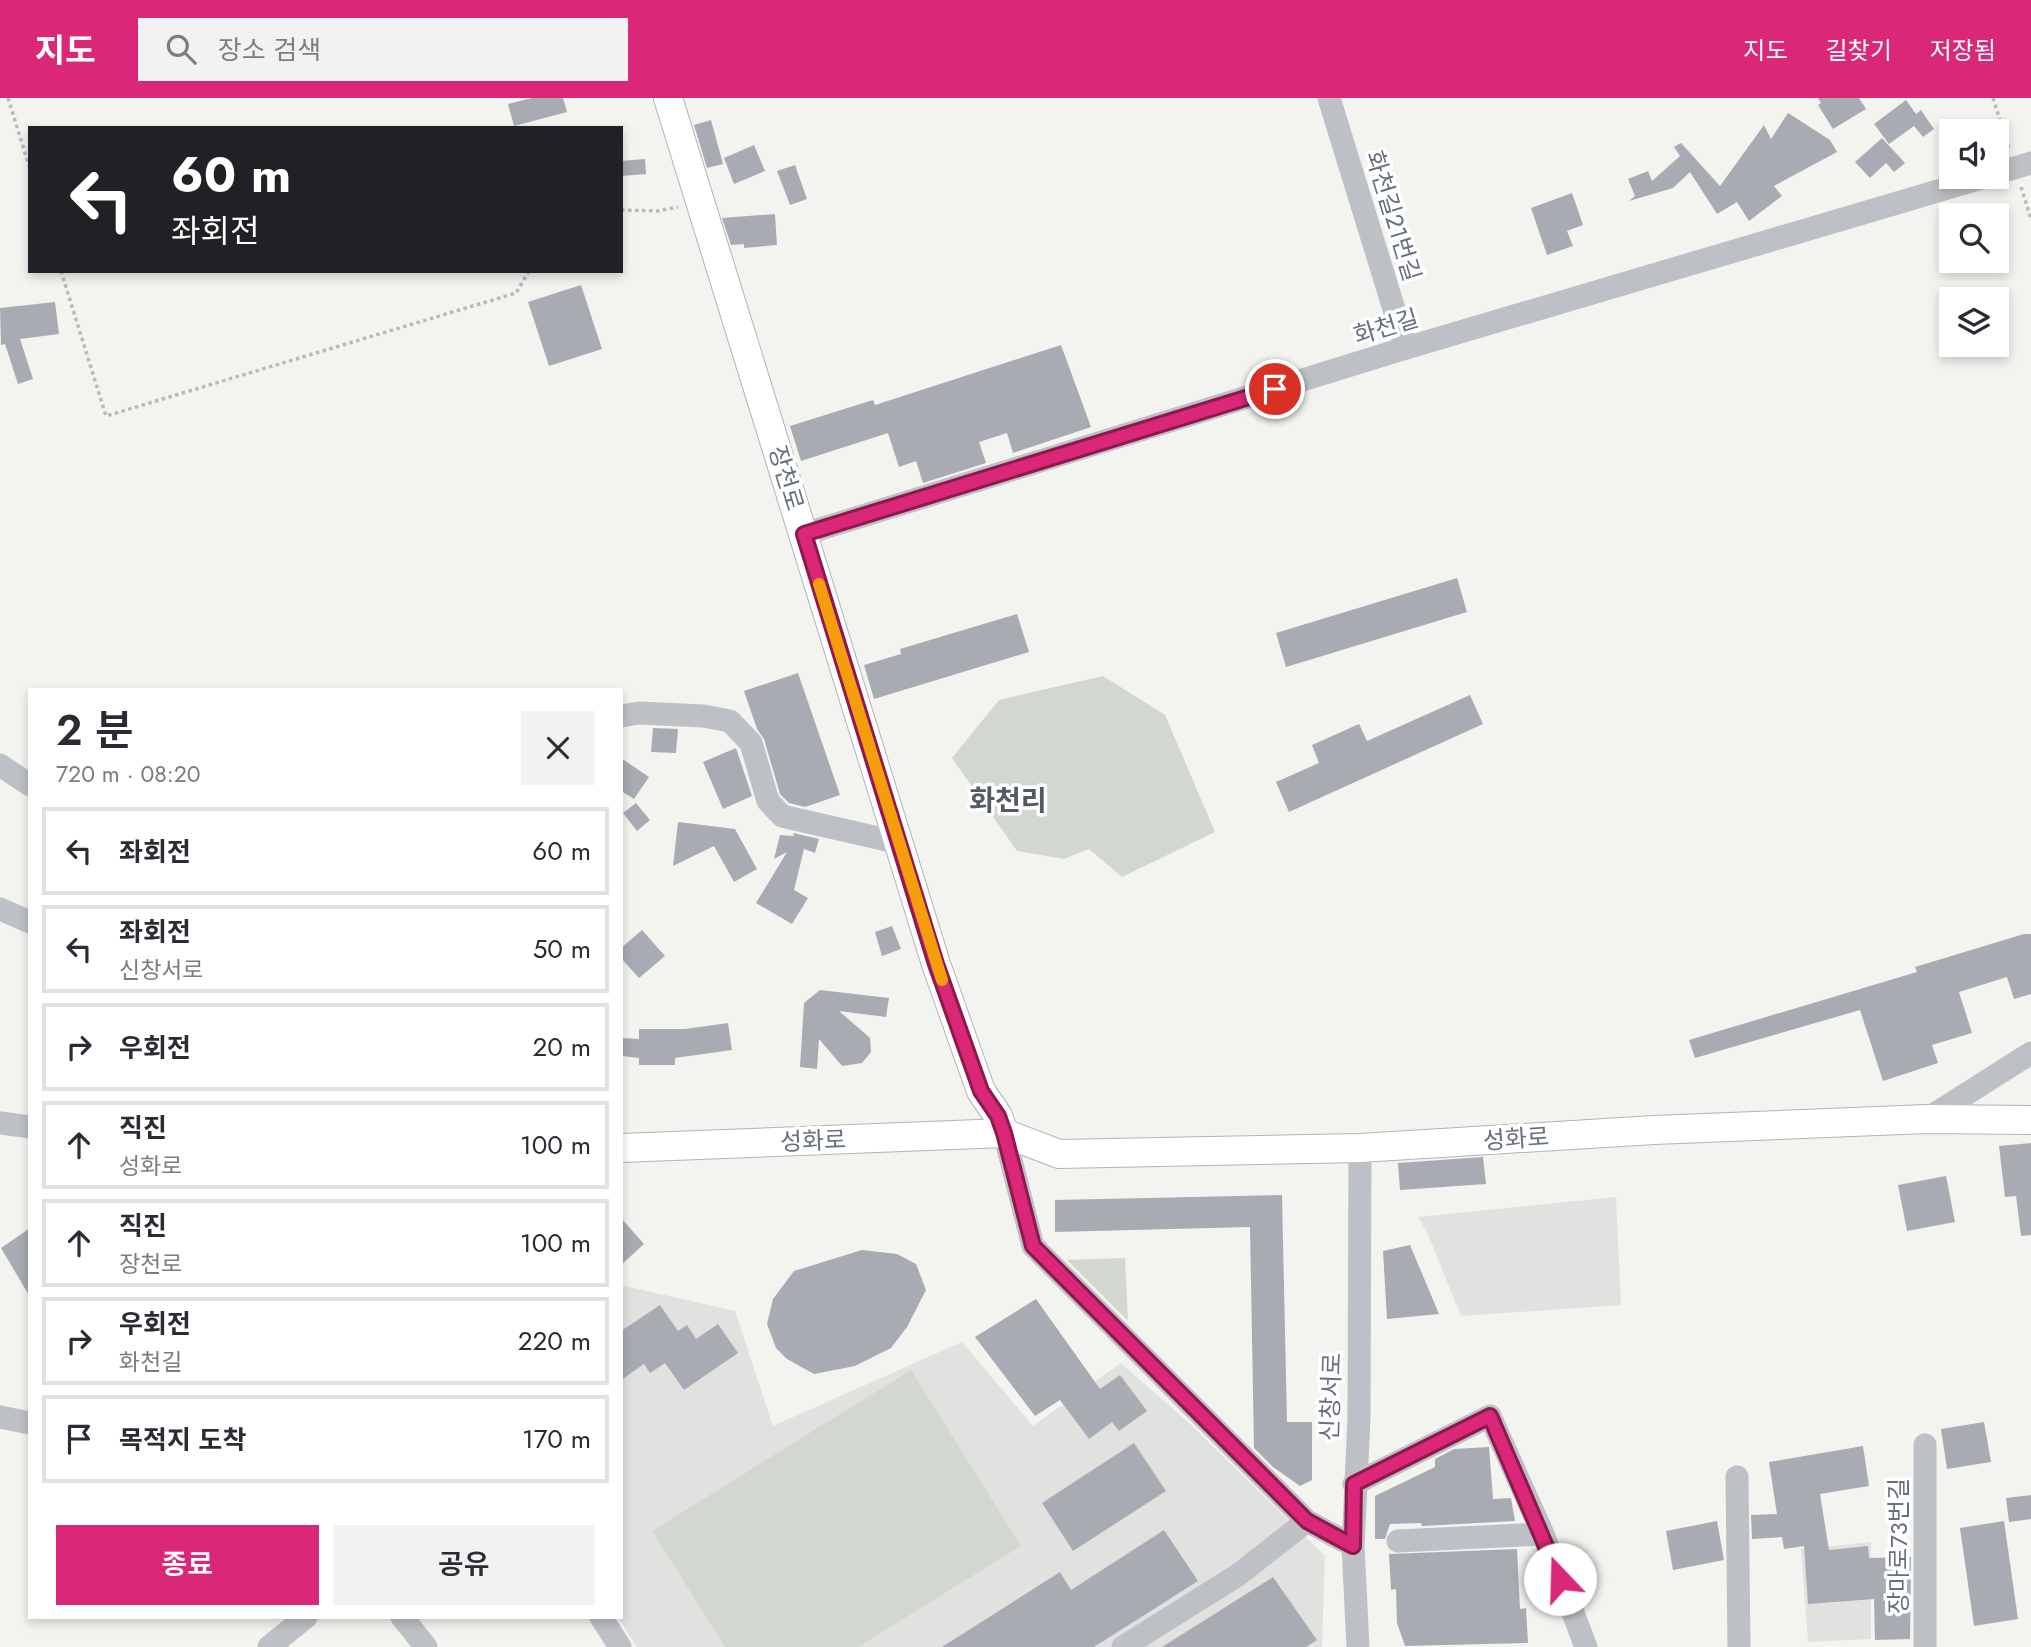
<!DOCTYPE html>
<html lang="ko">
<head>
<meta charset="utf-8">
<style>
  body { margin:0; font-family:Jost,"Noto Sans KR",sans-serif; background:#f2f2f3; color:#2b2b33; height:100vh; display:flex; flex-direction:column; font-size:26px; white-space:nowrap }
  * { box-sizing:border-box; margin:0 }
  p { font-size:23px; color:#7c7c81 }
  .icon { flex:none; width:38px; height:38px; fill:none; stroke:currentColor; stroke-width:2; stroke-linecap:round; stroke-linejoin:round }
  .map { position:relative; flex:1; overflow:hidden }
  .drawer { position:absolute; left:28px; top:590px; width:595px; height:931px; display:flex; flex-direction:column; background:#fff; border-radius:0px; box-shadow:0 4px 10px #0003 }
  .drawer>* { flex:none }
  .hud { position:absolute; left:28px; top:28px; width:595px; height:147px; border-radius:0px; box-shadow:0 4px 10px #0003; background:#202124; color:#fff; overflow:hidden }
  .fabs { position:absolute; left:1939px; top:21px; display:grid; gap:14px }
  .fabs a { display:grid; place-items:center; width:70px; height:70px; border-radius:0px; background:#fff; box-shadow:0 4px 10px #0003; font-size:35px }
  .pin { position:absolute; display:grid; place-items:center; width:60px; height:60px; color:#fff; margin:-30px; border:4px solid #fff; border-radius:50%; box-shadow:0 2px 7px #0007 }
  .me { position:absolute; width:77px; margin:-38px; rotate:339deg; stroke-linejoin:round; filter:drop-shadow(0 0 5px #0008) }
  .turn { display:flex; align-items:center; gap:24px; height:147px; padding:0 28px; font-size:32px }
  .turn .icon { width:91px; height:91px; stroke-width:2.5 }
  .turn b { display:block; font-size:49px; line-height:60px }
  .round { display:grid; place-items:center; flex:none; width:74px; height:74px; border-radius:0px; background:#f2f2f3 }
  .overview { display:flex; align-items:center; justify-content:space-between; height:119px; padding:0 28px }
  h1 { font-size:42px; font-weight:600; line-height:52px }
  .cta { display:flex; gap:14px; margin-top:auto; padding:14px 28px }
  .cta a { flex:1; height:80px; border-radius:0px; background:#db2777; color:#fff; font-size:28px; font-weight:600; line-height:80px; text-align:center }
  .cta a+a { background:#f2f2f3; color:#2b2b33 }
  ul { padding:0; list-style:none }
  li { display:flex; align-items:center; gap:21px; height:88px; margin:0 14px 10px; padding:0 14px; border:4px solid #e1e1e2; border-radius:0px }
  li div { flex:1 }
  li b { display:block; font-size:26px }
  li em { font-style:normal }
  header { display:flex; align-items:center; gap:42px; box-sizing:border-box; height:98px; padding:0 35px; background:#db2777; color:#fff }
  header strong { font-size:33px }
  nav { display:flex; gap:38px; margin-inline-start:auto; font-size:24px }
  .search { width:490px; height:63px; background:#f2f2f3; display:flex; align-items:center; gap:18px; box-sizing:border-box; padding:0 24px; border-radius:0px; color:#7c7c81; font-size:26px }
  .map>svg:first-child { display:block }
</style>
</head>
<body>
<header>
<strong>지도</strong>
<div class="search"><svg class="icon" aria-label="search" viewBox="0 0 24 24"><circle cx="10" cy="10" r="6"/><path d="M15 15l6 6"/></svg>장소 검색</div>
<nav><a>지도</a><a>길찾기</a><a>저장됨</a></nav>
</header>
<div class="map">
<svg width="2031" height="1549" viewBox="0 0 2031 1549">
  <rect width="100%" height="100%" fill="#f3f3f0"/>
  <!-- built -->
  <path fill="#e1e2e0" d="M 1616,1099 L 1621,1207 L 1461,1218 L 1427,1134 L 1418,1119 Z
    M 621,1187 L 735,1213 L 773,1328 L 962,1244 L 1033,1328 L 1121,1265 L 1191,1327 L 1325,1458 L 1322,1549 L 637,1549 L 618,1519 L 621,1519 Z
    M 1871,1444 L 1871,1541 L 1808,1544 L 1801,1451 Z"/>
  <!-- green -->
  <path fill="#d2d8d0" d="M 1103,578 L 1165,617 L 1215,734 L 1122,779 L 1089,751 L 1064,761 L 1017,753 L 952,660 L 999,602 Z
    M 1125,1160 L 1128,1223 L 1067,1162 Z
    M 911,1272 L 1021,1448 L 858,1549 L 725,1549 L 652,1433 Z"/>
  <!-- building -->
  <path fill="#a8acb2" d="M 532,0 L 563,0 L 567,14 L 514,28 L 508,6 Z
    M 1818,0 L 1859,0 L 1866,11 L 1833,31 L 1818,7 L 1821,5 Z
    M 1906,2 L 1916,16 L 1921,12 L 1934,31 L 1923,39 L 1914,28 L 1889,46 L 1874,26 Z
    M 1788,15 L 1830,42 L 1837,54 L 1774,88 L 1782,98 L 1749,123 L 1737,104 L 1717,116 L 1690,74 L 1673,90 L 1629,103 L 1635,98 L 1628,81 L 1648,73 L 1652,83 L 1680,58 L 1674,49 L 1681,45 L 1720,88 L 1764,27 L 1771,41 Z
    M 711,22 L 723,66 L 707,70 L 694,27 Z
    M 1882,40 L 1905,65 L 1894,74 L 1886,65 L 1870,80 L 1855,64 Z
    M 754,47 L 765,73 L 734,86 L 724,60 Z
    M 645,61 L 646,76 L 621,78 L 621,63 Z
    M 795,67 L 807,101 L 790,107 L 777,73 Z
    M 1572,95 L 1583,127 L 1567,133 L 1573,148 L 1547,157 L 1531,110 Z
    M 775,116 L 777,147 L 744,150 L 744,146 L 731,147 L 722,120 Z
    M 581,187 L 602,251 L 549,268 L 528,204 Z
    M 55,204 L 59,236 L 20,241 L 33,281 L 18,286 L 5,246 L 1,247 L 0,210 Z
    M 1061,247 L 1091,329 L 1013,355 L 1007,335 L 979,344 L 986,365 L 923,385 L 916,363 L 899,369 L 888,335 L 801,363 L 790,328 L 873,302 L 875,307 Z
    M 1457,480 L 1467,514 L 1286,569 L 1276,535 Z
    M 1017,516 L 1029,554 L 874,601 L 864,567 L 901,556 L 900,551 Z
    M 798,575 L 840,697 L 805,709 L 789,705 L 780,696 L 764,641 L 757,631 L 744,593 Z
    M 1470,597 L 1483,626 L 1289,714 L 1276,684 L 1319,665 L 1312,647 L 1359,626 L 1367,643 Z
    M 653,630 L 678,631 L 676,655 L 651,654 Z
    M 736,650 L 752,698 L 723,711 L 703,664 Z
    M 621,660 L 649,679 L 634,701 L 621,693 Z
    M 636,705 L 650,722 L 637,733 L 623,715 Z
    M 678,724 L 735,731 L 757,771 L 734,784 L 714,748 L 673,768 Z
    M 793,735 L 819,741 L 815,755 L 804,751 L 794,792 L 808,800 L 792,826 L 756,805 L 787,754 L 774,761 L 780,737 L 794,738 Z
    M 892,828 L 901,851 L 882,858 L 875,834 Z
    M 642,832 L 665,858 L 639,880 L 621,860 L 621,850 Z
    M 2024,836 L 2031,836 L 2031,896 L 2014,901 L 2007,879 L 1959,894 L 1972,935 L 1932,947 L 1938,965 L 1883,983 L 1860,912 L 1695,960 L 1689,942 L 1917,874 L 1915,869 Z
    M 820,892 L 889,900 L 886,919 L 839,913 L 870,940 L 871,954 L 862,965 L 842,968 L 819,941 L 817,971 L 800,969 L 804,905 Z
    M 728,925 L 732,952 L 675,960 L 675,967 L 639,967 L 639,960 L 621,958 L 622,940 L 639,941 L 639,931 L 685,931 Z
    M 2031,1045 L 2031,1137 L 2021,1138 L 2016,1098 L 2005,1099 L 1999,1048 Z
    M 1483,1059 L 1486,1086 L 1400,1092 L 1398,1065 Z
    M 1946,1078 L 1955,1124 L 1907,1133 L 1898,1087 Z
    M 1282,1097 L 1287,1324 L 1312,1324 L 1312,1382 L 1300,1388 L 1273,1369 L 1254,1350 L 1250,1129 L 1055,1134 L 1055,1102 Z
    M 621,1120 L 644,1146 L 621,1167 Z
    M 30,1130 L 30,1199 L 1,1150 Z
    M 1410,1147 L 1439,1216 L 1387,1221 L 1383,1153 Z
    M 862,1152 L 897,1156 L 916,1166 L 926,1192 L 907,1229 L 891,1250 L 855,1268 L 814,1276 L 787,1261 L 776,1250 L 767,1226 L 773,1201 L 794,1173 Z
    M 1036,1201 L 1100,1291 L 1120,1277 L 1147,1313 L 1119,1333 L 1112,1324 L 1089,1341 L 1060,1302 L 1035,1318 L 975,1239 Z
    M 660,1207 L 678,1233 L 687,1227 L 696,1241 L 718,1226 L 738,1255 L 684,1292 L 665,1265 L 650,1275 L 644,1266 L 621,1282 L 621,1233 Z
    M 1984,1324 L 1991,1364 L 1947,1371 L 1941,1331 Z
    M 1134,1345 L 1166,1393 L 1073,1453 L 1042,1405 Z
    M 1863,1348 L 1869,1388 L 1820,1396 L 1829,1452 L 1868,1448 L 1869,1460 L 1911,1459 L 1910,1541 L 1875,1542 L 1874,1501 L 1808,1506 L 1804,1448 L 1784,1451 L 1782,1439 L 1752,1441 L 1751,1417 L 1777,1416 L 1769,1364 Z
    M 1489,1349 L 1493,1401 L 1511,1400 L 1515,1423 L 1422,1428 L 1421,1425 L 1390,1426 L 1385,1441 L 1375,1441 L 1375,1398 L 1435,1369 L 1435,1361 L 1454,1351 Z
    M 2031,1397 L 2031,1421 L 2009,1424 L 2006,1400 Z
    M 1717,1423 L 1724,1462 L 1673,1472 L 1666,1433 Z
    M 2004,1423 L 2018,1521 L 1974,1528 L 1960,1430 Z
    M 1164,1432 L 1198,1483 L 1094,1549 L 942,1549 L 1060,1474 L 1071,1492 Z
    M 1517,1451 L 1520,1511 L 1526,1510 L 1528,1545 L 1405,1548 L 1397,1525 L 1396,1491 L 1391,1492 L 1389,1456 Z
    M 1273,1479 L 1317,1542 L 1306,1549 L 1162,1549 Z"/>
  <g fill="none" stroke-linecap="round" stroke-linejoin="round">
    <!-- major casing -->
    <g stroke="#b1b4b8" stroke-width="30">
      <path id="major" d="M 668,0 L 936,866 L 981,993 L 998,1018 L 1004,1035
        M 621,1050 L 1004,1035 L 1059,1056 L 1360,1050 L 1654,1032 L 1927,1021 L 2031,1022"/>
    </g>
    <!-- path -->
    <path stroke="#b7b9bc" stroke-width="3.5" stroke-dasharray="3.5 3.5" stroke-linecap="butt" d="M 8,0 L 30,71
      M 1993,0 L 2009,51
      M 2021,89 L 2031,121
      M 621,112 L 658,113 L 678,109
      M 61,173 L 106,318 L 516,195 L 529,173"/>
    <!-- minor -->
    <path stroke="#bdc0c4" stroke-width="23" d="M 1329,0 L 1406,250
      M 1997,75 L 2031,65
      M 804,436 L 1406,250 L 1985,79
      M 621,618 L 639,615 L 703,618 L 730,623 L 751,645 L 768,703 L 782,718 L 900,745
      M 0,667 L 30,687
      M 0,811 L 30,824
      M 1927,1021 L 2031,955
      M 0,1025 L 30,1029
      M 1004,1035 L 1033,1148 L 1307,1423 L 1353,1448
      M 0,1319 L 30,1325
      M 1737,1379 L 1739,1549
      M 1354,1386 L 1490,1318 L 1543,1436 L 1586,1549
      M 1398,1443 L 1543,1436
      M 402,1519 L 426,1549
      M 601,1519 L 620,1549
      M 269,1549 L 306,1519
      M 1123,1549 L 1238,1477 L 1307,1423
      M 1358,1549 L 1353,1448 L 1359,1321 L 1360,1050
      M 1925,1549 L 1925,1347"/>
    <!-- major -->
    <use href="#major" stroke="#fff" stroke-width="28"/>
  </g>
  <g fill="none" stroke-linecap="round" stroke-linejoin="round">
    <!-- route casing -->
    <g stroke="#8e194d" stroke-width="18">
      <path id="route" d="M 1275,291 L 804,436 L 936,866 L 981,993 L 998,1018 L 1004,1035 L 1033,1148 L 1307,1423 L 1353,1448 L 1354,1386 L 1490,1318 L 1560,1481"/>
    </g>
    <!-- route -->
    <use href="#route" stroke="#db2777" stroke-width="12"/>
    <!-- slow -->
    <path stroke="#f59e0b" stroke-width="12" d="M 819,486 L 942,882"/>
  </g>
  <g text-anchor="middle" stroke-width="7" stroke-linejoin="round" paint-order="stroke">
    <!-- street labels -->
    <g font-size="24" fill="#66707e" stroke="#fff">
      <text transform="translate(1393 118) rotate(73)" y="8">화천길21번길</text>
      <text transform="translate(1386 229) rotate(-17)" y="8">화천길</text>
      <text transform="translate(786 380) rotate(73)" y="8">장천로</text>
      <text transform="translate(1516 1041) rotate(-4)" y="8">성화로</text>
      <text transform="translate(813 1043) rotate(-2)" y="8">성화로</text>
      <text transform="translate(1331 1299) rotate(-88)" y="8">신창서로</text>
      <text transform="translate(1899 1448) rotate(-90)" y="8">장마로73번길</text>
    </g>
    <!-- quarter labels -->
    <g font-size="28" font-weight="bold" fill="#535a64" stroke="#fff">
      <text x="1008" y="712">화천리</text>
    </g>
  </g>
</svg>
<div class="fabs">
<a><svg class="icon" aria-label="sound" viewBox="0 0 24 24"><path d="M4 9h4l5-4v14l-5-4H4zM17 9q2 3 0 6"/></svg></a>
<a><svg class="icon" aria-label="search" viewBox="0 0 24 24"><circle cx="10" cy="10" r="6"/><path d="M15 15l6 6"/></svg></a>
<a><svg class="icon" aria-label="layers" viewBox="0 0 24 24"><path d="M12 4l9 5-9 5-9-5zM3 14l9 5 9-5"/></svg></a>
</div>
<div class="pin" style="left:1275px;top:291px;background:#d93025"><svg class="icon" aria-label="arrive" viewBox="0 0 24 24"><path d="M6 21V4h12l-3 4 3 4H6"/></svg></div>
<svg class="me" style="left:1560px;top:1481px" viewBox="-20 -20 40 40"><circle r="19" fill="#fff"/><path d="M0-13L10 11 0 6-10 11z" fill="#db2777"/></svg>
<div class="hud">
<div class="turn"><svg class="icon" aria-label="left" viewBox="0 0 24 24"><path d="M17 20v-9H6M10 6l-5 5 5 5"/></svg><div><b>60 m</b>좌회전</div></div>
</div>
<section class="drawer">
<div class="overview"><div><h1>2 분</h1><p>720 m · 08:20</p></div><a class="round"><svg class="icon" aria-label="close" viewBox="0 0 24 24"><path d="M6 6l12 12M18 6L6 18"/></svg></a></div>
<ul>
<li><svg class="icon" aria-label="left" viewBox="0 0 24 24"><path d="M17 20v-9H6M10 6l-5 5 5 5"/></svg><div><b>좌회전</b></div><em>60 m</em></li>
<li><svg class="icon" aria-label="left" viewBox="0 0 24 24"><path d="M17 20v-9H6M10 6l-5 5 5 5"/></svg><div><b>좌회전</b><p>신창서로</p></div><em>50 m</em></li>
<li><svg class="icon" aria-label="right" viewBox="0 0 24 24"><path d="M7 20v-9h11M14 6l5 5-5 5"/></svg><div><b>우회전</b></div><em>20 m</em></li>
<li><svg class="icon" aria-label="ahead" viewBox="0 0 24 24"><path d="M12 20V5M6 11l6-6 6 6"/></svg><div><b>직진</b><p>성화로</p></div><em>100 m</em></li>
<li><svg class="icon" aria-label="ahead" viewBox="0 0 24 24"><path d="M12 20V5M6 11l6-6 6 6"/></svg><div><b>직진</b><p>장천로</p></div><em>100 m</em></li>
<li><svg class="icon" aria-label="right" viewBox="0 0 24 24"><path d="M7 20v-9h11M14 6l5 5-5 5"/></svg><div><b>우회전</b><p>화천길</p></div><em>220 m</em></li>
<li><svg class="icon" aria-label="arrive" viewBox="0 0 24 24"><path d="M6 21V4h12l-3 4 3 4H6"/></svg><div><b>목적지 도착</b></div><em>170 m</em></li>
</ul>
<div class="cta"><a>종료</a><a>공유</a></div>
</section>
</div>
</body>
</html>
